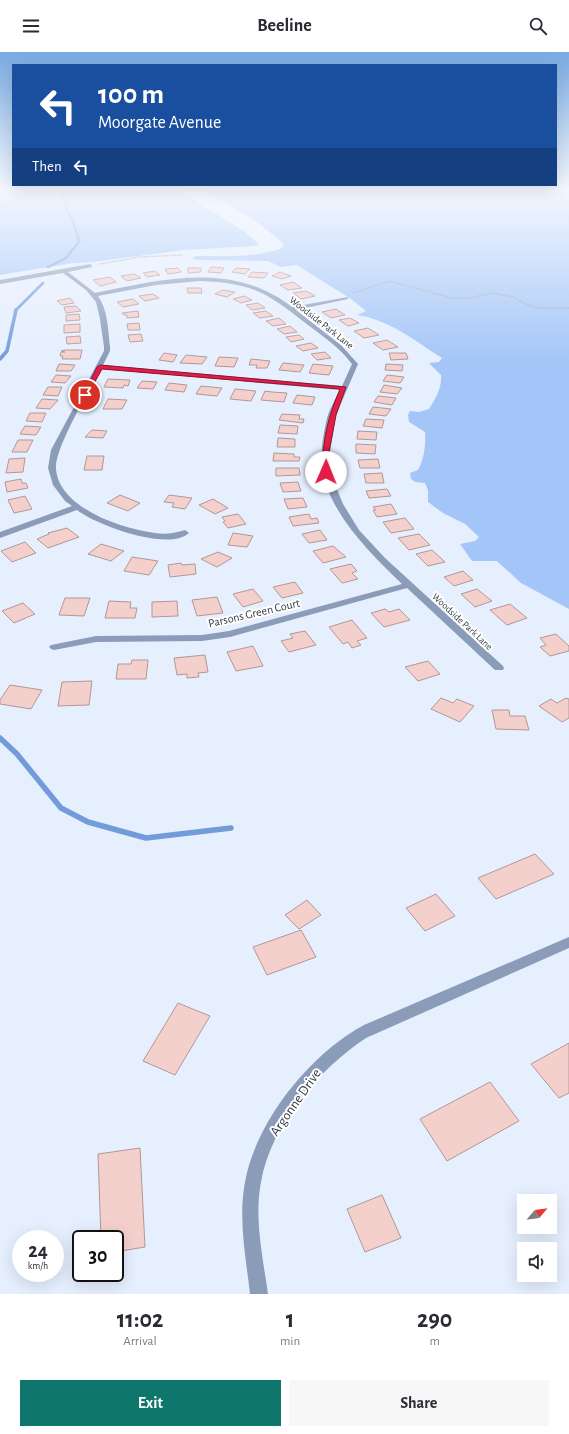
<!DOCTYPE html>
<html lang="en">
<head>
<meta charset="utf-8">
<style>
  body { margin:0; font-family:"Alegreya Sans",sans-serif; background:#f7f7f7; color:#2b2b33; height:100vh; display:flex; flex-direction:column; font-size:15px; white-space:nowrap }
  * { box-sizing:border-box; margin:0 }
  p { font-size:13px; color:#7c7c81 }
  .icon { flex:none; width:22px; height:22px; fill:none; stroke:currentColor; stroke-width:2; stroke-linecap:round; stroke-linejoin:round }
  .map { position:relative; height:1242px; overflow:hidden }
  .sheet { display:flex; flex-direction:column; background:#fff; flex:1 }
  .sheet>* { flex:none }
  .top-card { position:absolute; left:12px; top:12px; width:545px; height:122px; border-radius:0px; box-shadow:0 4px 16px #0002; background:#1a4fa0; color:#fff; overflow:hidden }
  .needle { width:26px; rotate:61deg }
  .controls { position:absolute; left:517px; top:1142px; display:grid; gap:8px }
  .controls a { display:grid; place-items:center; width:40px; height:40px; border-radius:0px; background:#fff; box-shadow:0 4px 16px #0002; font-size:20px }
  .speed { position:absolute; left:12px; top:1178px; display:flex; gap:8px; font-size:20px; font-weight:700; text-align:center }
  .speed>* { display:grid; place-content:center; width:52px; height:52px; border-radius:50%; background:#fff; box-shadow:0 4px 16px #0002; line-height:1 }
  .speed small { font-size:10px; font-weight:400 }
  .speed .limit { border:2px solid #111; border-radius:6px; background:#fff; color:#111 }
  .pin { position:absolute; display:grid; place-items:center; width:34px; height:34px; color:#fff; margin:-17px; border:2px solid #fff; border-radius:50%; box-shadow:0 1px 4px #0007 }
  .me { position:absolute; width:44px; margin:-22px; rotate:1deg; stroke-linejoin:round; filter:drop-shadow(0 0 3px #0008) }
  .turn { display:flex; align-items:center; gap:14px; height:84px; padding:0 20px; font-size:18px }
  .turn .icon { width:52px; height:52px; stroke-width:2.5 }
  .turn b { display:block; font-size:28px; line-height:34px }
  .then { display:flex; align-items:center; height:38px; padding:0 20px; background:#0003; gap:8px; font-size:15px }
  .eta { display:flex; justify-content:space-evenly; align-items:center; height:68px; text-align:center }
  .eta b { font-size:24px; font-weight:700; line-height:28px }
  .primary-button { display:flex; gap:8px; margin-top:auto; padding:8px 20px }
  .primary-button a { flex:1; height:46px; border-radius:0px; background:#0f766e; color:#fff; font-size:16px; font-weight:700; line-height:46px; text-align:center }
  .primary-button a+a { background:#f7f7f7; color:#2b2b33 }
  header { display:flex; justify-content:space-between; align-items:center; height:52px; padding:0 20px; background:#fff; font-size:18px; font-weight:700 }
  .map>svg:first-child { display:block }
</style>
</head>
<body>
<header><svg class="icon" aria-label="menu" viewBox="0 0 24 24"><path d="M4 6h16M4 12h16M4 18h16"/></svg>Beeline<svg class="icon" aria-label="search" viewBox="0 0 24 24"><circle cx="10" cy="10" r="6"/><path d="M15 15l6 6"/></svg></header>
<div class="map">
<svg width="569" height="1242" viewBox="0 0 569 1242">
  <rect width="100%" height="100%" fill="#e6effe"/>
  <!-- green -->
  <path fill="#a4c5f8" d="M 0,137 L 176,137 L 244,179 L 259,192 L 255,194 L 184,198 L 93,210 L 73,211 L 0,223 Z
    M 200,137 L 569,137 L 569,557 L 521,531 L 497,509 L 472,509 L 460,492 L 475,489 L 479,485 L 465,472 L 443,461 L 428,450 L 428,438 L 425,431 L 415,430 L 411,427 L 410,421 L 418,418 C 424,408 426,392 425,380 L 409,370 L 408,363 L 410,359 L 419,360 L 429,357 C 436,346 442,336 441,323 L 429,311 L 439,310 L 442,306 C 415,289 390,268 357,263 L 366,259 L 351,247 L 297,213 L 281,215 L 268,209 L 198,208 L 192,206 L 196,204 C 225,204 255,206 283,196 L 283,191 L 253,167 Z"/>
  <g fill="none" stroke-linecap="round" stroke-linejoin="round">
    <!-- stream-far2 -->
    <path stroke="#729bd9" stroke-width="2.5" d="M 48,215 L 66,206 L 79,190 C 76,171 64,156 61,137
      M 15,259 L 43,231"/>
    <!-- stream-far1 -->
    <path stroke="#729bd9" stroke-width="3.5" d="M 0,307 L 7,299 L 16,258"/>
    <!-- stream -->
    <path stroke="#729bd9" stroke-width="5.5" d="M 0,686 L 17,702 L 61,756 L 88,770 L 146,786 L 231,776"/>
  </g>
  <!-- building -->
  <path fill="#f4d0cd" stroke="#b49694" d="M 211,215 L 224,216 L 221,221 L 208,220 Z
    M 178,216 L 181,220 L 168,222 L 165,217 Z
    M 188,216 L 201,216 L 201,220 L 188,221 Z
    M 236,216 L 250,217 L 245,222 L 232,220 Z
    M 155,219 L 160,223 L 147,225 L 143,221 Z
    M 252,220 L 268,221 L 264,226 L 248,225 Z
    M 280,220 L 291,224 L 282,227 L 272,224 Z
    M 134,222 L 141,226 L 127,229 L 121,224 Z
    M 110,225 L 116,230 L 100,234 L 93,228 Z
    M 293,230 L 302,236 L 288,238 L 280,233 Z
    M 187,236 L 201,236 L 202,241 L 188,241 Z
    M 223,238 L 235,240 L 227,245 L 215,242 Z
    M 306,239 L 315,244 L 301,247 L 293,241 Z
    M 153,242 L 159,246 L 145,249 L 139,244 Z
    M 244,244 L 252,248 L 241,251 L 233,247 Z
    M 70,246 L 74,251 L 62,253 L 57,249 Z
    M 133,247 L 139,252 L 123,255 L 117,250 Z
    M 258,251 L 265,256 L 252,258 L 246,253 Z
    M 76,254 L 81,259 L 66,261 L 64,255 Z
    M 336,257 L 345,263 L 331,266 L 322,260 Z
    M 138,259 L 139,265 L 127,266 L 127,263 L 124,263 L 122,261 Z
    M 266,259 L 273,264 L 260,266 L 253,261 Z
    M 79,262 L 80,268 L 66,269 L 66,263 Z
    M 279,266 L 286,272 L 273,274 L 266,269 Z
    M 350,266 L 359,271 L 348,274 L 339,268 Z
    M 139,271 L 140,278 L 128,278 L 127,272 Z
    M 80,272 L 80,280 L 64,281 L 64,273 Z
    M 290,274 L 297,280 L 284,282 L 277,277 Z
    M 368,276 L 379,283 L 364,286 L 354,279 Z
    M 141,282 L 143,289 L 130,290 L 128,283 Z
    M 299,283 L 304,287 L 291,290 L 286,285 Z
    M 80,284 L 81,291 L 67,292 L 66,285 Z
    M 387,288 L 398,295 L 383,298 L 373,291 Z
    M 311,291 L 318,296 L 303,299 L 296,294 Z
    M 65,298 L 82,298 L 80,307 L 62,307 L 63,304 L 60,304 L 61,300 L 65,300 L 61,299 Z
    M 325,300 L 331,306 L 317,308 L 311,302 Z
    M 164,301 L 177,303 L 173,310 L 159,308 Z
    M 389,301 L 406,301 L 408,307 L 391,308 Z
    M 186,303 L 207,305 L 202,312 L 180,311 Z
    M 219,305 L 238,306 L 234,315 L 215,314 Z
    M 251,307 L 270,309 L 267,316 L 256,316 L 257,313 L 249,313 Z
    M 283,311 L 304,313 L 300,320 L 279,318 Z
    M 59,312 L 75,313 L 71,319 L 56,319 Z
    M 313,312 L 333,314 L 329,323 L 309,321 Z
    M 386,312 L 403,313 L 402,319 L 385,318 Z
    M 56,323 L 71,324 L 65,331 L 51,330 Z
    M 387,323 L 404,325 L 400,331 L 383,329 Z
    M 108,327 L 130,328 L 128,334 L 124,333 L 123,336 L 104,335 Z
    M 142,329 L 157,330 L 153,337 L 137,336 Z
    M 169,331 L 187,333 L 184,340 L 165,338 Z
    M 384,333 L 402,336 L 397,342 L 380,340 Z
    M 201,334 L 222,336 L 217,344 L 196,342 Z
    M 48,335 L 62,335 L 58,344 L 43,343 Z
    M 235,337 L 256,339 L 251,349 L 230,347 Z
    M 265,339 L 272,340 L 287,341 L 284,350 L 261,348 Z
    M 297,343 L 315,345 L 312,353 L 293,351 Z
    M 378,344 L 396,346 L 392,353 L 374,350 Z
    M 42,347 L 58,348 L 50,357 L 36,356 Z
    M 108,347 L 127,348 L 122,357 L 103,357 Z
    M 373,355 L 391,357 L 386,364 L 369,362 Z
    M 30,361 L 46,361 L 42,370 L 26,369 Z
    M 282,362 L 300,363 L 299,367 L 304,367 L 303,371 L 279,368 Z
    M 366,367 L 384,368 L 382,376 L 363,374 Z
    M 280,373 L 298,374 L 297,382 L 278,381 Z
    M 25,374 L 41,375 L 36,383 L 20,382 Z
    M 92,378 L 107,379 L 103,386 L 85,385 Z
    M 358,379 L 377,380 L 376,388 L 357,387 Z
    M 278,386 L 295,387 L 295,395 L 277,395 Z
    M 18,388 L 33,388 L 27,400 L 12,400 Z
    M 356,392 L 376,393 L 375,402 L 356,401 Z
    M 274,401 L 294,402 L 294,405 L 300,405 L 299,409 L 273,409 Z
    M 87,404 L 104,404 L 102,418 L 84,418 Z
    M 25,406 L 23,420 L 6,421 L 9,407 Z
    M 378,407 L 380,416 L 360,416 L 358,408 Z
    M 276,416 L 299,416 L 300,423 L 276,424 Z
    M 382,421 L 384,431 L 366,431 L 364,422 Z
    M 21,427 L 22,431 L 26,431 L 28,436 L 7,440 L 5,430 Z
    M 298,430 L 301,439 L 283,440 L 280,431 Z
    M 387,437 L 391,444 L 369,446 L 366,439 Z
    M 120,443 L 140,451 L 128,459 L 107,451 Z
    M 169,443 L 192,446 L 185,457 L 172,455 L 174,451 L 164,450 Z
    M 25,444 L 32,457 L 14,461 L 8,448 Z
    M 303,446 L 307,455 L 288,457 L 284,447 Z
    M 213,447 L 228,456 L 215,462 L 199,453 Z
    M 391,452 L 397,462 L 377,465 L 373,458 L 376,458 L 373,455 Z
    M 238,462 L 246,472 L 228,476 L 223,470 L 225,469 L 222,465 Z
    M 309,462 L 311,467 L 317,466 L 319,471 L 293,474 L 289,465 Z
    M 405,466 L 414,477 L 391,481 L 383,470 Z
    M 67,476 L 79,485 L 48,496 L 37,487 L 49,482 L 48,481 Z
    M 320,478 L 327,488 L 309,491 L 302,482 Z
    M 233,481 L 253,484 L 247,495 L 228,493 Z
    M 419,482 L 430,493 L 409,498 L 398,486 Z
    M 25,490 L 36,501 L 12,510 L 1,499 Z
    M 101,492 L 124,499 L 111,509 L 88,502 Z
    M 333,494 L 346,505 L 323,511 L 313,499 Z
    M 432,498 L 445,510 L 428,514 L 416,502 Z
    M 218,500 L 232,506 L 217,515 L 201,507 Z
    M 132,505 L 158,509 L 149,523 L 124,519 Z
    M 181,511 L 182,513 L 195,512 L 196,522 L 170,525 L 168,513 Z
    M 351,512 L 357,519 L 352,521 L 358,527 L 342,531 L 330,517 Z
    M 463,519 L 473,528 L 454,534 L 444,525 Z
    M 295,530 L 303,541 L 282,546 L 273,535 Z
    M 253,537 L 263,549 L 243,555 L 233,542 Z
    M 477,537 L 492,549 L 475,555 L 461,542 Z
    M 217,545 L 223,561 L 197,564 L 192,548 Z
    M 65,546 L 90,546 L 84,564 L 59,563 Z
    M 109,549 L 131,550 L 130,556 L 137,556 L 135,566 L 105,566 Z
    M 177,549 L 178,564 L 152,565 L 152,550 Z
    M 23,551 L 35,562 L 14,571 L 2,559 Z
    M 510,552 L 527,566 L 507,573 L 490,558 Z
    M 385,557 L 389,560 L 399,557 L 410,568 L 384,575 L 371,561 Z
    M 352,568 L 367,586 L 357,589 L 361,593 L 352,596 L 348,590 L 343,592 L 329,575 Z
    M 305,579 L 316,593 L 289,600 L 281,589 L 293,586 L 290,582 Z
    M 556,582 L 569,594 L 569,599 L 550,604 L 540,595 L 546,593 L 540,586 Z
    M 253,594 L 263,614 L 236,619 L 227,600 Z
    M 205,603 L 208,620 L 198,621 L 199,625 L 187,626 L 187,622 L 177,623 L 174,606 Z
    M 132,608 L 148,608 L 146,627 L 116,627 L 118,612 L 131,612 Z
    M 428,609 L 440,622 L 418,629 L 405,615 Z
    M 92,629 L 89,653 L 58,654 L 62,630 Z
    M 10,633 L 42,638 L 31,657 L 0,652 L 0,648 Z
    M 441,646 L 453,651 L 457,647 L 474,654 L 460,670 L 431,657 Z
    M 566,646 L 569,647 L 569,666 L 562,670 L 539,654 L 551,647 L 557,651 Z
    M 492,658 L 509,658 L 510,664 L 525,664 L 529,678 L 496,677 Z
    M 535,802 L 554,822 L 496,847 L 478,826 Z
    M 436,842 L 455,864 L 425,879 L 406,856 Z
    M 307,848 L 321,863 L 299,877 L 285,863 Z
    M 301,878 L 316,905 L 267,923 L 253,895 Z
    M 178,951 L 210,964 L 175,1023 L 143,1009 Z
    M 569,991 L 569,1041 L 559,1046 L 531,1012 Z
    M 490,1030 L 519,1069 L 447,1109 L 420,1067 Z
    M 140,1096 L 145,1195 L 115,1200 L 115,1187 L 101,1187 L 98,1102 Z
    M 382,1143 L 401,1186 L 365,1200 L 347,1157 Z"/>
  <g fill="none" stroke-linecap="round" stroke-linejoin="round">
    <!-- path -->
    <path stroke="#a1a9b6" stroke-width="1.5" stroke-dasharray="1.5 1" stroke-linecap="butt" d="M 100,212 L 140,205 L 183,203
      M 353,241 L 389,229 L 452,246 L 471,246 L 492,241 L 514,245 L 525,252 L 538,256 L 569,256"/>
    <!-- minor -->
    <path fill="#8a9cb8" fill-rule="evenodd" d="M 90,212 L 92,213 L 92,215 L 68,220 L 95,241 C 163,227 233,209 292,255 L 348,245 L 348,247 L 296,258 L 342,294 L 358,312 L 336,363 L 330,400 L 330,420 L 343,452 L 359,478 L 385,506 L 503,614 L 504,616 L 503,618 L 495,618 L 407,536 L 230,585 L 202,589 L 96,590 L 54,598 L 51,597 L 49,595 L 51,593 L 96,584 L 202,583 L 229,579 L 402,532 C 370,501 334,466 322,421 C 319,407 324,376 328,363 C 331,354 336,346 340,338 L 101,317 C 90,337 54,397 56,417 C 59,456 122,477 155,481 C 165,483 175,481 185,478 L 189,481 C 169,500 96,473 77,458 L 0,486 L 0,480 L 72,454 L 65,449 L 53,433 L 48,416 L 51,398 L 104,299 L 104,295 L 100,267 L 96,250 L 86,238 L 63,221 L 0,232 L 0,228 ZM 200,229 C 254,231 267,241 308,273 C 324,285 340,296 352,312 L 342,334 L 103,313 L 110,299 L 110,295 C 108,278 108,258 98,244 L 156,233 Z
      M 569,885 L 569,896 L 366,986 C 319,1017 271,1073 261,1130 C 254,1167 263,1206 268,1242 L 250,1242 C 246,1206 238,1167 245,1130 C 256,1069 310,1002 364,973 Z"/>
  </g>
  <!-- sky -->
  <linearGradient id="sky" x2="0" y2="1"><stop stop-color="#79aae2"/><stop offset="0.44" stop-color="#f4f8ff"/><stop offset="1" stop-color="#f4f8ff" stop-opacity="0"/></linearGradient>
  <rect width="569" height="310" fill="url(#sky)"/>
  <!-- route -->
  <path fill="#e11d48" stroke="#92132f" d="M 100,313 L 346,335 L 336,363 L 329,400 L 329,420 L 326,422 L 322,420 C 323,388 327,367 340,337 L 102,317 L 87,344 L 83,344 L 97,315 Z"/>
  <g text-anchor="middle" stroke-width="4" stroke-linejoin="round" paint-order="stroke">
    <!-- far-street labels -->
    <g font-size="10" fill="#363c45" stroke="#fff">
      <text transform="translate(322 270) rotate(38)" y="4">Woodside Park Lane</text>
      <text transform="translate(463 569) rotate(43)" y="4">Woodside Park Lane</text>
    </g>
    <!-- street labels -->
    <g font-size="12" fill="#363c45" stroke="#fff">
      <text transform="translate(254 561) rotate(-13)" y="4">Parsons Green Court</text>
    </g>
    <!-- near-street labels -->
    <g font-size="14" fill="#363c45" stroke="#fff">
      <text transform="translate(295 1050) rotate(-55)" y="5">Argonne Drive</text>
    </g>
  </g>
</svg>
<div class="controls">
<a><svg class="needle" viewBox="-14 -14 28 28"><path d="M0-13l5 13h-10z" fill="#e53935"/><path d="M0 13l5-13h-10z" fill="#7c7c81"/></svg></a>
<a><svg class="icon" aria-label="sound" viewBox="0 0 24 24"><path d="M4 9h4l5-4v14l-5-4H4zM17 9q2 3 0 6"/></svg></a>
</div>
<div class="speed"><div>24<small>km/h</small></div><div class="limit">30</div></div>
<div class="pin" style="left:85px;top:343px;background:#d93025"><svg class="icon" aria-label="arrive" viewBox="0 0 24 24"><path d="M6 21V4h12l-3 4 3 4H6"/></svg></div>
<svg class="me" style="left:326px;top:420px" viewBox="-20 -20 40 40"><circle r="19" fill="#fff"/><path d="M0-13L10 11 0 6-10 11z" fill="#e11d48"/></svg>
<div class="top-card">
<div class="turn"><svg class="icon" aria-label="left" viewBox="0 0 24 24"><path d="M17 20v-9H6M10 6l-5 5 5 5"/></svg><div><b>100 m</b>Moorgate Avenue</div></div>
<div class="then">Then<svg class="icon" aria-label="left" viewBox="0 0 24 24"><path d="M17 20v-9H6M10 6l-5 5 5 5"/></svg></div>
</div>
</div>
<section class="sheet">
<div class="eta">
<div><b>11:02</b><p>Arrival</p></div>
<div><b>1</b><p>min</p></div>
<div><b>290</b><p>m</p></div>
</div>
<div class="primary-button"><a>Exit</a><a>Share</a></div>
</section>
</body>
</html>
